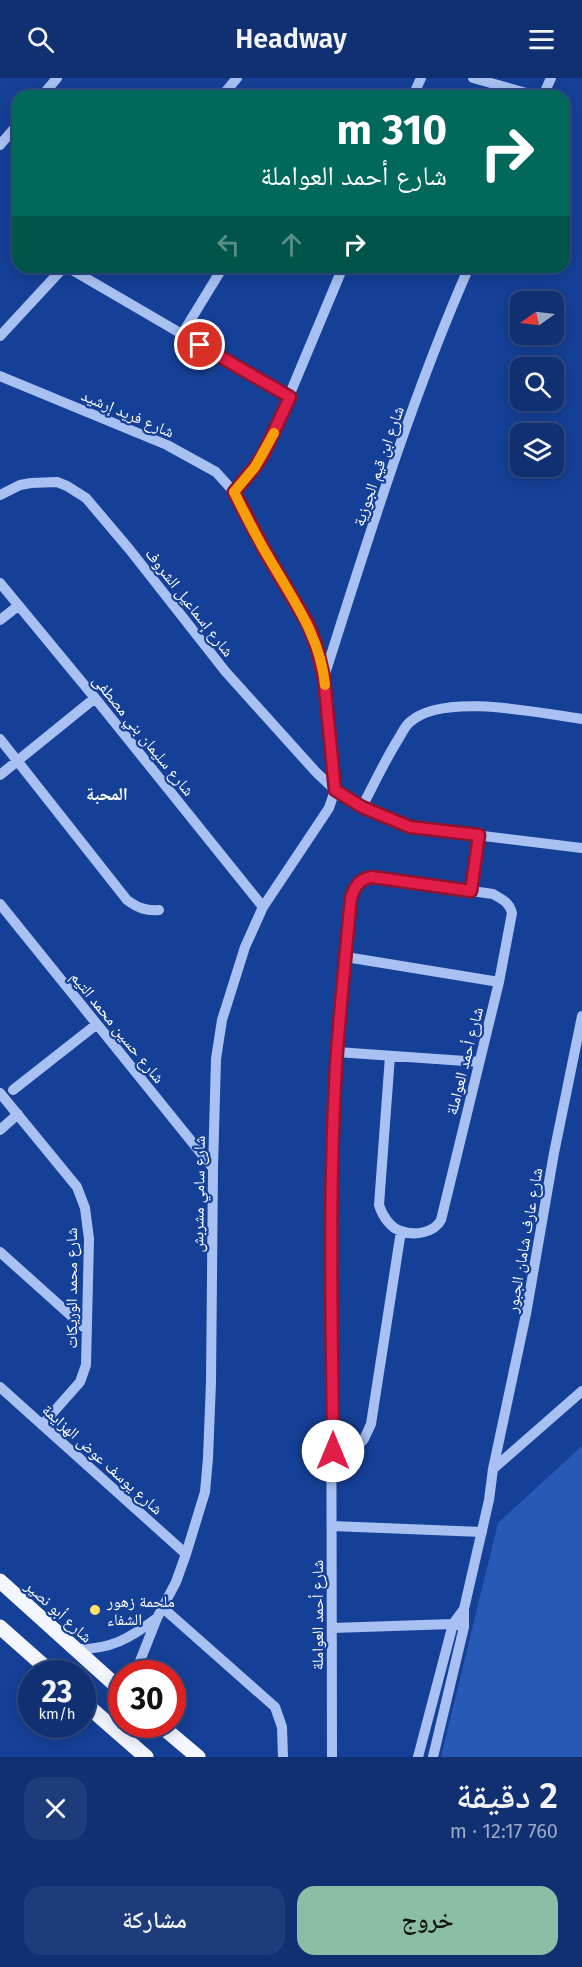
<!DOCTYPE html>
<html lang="ar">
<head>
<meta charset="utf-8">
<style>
  body { margin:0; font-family:"Fira Sans","Noto Naskh Arabic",sans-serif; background:#1e3c79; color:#f1f3f6; direction:rtl; height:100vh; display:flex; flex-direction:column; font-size:22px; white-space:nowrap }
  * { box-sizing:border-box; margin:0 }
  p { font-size:20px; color:#9ca9c3 }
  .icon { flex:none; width:33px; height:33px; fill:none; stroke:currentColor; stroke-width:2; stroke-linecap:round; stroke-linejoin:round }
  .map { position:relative; height:1679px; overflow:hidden; direction:ltr }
  .drawer { display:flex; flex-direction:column; background:#103071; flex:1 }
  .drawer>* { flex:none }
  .banner { position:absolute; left:12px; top:12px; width:558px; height:183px; border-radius:18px; box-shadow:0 3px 15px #0003,0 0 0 2px #304b84; direction:rtl; background:#00695c; color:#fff; overflow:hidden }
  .needle { width:39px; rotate:256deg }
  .fabs { position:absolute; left:510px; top:213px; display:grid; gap:12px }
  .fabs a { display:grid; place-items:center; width:54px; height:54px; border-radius:12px; background:#103071; box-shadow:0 3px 15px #0003,0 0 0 2px #304b84; font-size:30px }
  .speed { position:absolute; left:18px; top:1582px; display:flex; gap:12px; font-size:30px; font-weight:700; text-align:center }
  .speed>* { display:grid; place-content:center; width:78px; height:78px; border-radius:50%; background:#103071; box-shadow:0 3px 15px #0003,0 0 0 2px #304b84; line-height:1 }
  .speed small { font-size:15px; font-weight:400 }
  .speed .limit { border:9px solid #d22; background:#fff; color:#111 }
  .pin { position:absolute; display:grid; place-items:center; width:51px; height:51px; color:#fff; margin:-26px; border:3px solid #fff; border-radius:50%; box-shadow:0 2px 6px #0007 }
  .me { position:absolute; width:66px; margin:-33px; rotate:0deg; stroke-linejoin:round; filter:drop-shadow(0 0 4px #0008) }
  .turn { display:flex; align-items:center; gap:21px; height:126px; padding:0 24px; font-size:27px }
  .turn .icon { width:78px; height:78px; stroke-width:2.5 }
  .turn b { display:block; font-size:42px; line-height:51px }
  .lanes { display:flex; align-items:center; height:57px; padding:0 24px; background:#0003; justify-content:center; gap:30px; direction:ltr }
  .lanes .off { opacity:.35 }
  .round { display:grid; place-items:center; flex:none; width:63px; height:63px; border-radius:18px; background:#1e3c79 }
  .head { display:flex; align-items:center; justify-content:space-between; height:102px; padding:0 24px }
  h1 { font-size:36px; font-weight:600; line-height:45px }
  .cta { display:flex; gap:12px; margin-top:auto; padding:12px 24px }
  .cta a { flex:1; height:69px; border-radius:18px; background:#8abfa5; color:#111; font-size:24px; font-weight:600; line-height:69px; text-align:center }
  .cta a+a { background:#1e3c79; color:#f1f3f6 }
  header { display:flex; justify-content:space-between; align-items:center; height:78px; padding:0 24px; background:#103071; font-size:27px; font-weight:600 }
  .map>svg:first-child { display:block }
</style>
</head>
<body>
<header><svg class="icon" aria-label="menu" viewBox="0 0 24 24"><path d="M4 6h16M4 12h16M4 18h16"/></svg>Headway<svg class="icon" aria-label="search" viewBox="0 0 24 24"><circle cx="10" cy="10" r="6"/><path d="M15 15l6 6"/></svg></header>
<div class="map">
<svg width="582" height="1679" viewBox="0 0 582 1679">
  <rect width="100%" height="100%" fill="#154097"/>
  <!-- green -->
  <path fill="#2959b6" d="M 582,1368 L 582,1679 L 441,1679 L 498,1445 Z"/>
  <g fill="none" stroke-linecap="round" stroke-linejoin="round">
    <!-- minor -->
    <path stroke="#a8c1f2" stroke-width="10" d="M 473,0 L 537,18
      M 42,18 L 57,0
      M 222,18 L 237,0
      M 413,18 L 421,0
      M 543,18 L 551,0
      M 0,67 L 18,46
      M 67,189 L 290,319
      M 182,256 L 223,189
      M 0,258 L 64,189
      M 0,298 L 167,367 L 216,394 L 234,414 L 266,475 L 308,547 L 317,570 L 324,600 L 335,712 L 329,730 L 263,829 L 245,869 L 222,942 L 216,981 L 213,1090 L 211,1304 L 208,1380 L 205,1414 L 186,1476 L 176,1504 L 157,1540 L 140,1583 L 140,1596
      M 234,414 L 255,389 L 271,361 L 343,189
      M 0,417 L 20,407 L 31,405 L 57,404 L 67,408 L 86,420 L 130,472 L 225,593 L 315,693 L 335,712 L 362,729 L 410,749 L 582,770
      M 0,505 L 95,620 L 263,829
      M 0,542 L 18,528
      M 324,599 C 368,461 411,321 469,189
      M 0,661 L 127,822 C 138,830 146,833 159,832
      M 0,697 L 95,620
      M 362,729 C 374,706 385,682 399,660 C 402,655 405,648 410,644 C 443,614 540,635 582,641
      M 471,813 L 479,757
      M 0,826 L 213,1090
      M 346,879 L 499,904
      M 337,974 L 479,984
      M 13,1012 L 97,946
      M 0,1015 L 77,1109 L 85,1130 L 89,1161 L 86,1287 L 80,1304 L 42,1347
      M 0,1052 L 18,1036
      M 0,1174 L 87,1252
      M 0,1309 L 186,1476
      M 493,1391 L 582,1313
      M 333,1396 L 364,1361 L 371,1346 L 401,1153
      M 332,1448 L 482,1454
      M 163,1530 L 275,1629 L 282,1649 L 283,1679
      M 332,1550 L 453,1546 L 457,1547
      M 75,1571 C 110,1572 129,1561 157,1540
      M 332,1679 L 331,1162 L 337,974 L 351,820 C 355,808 359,801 372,799 L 493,816 C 503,822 509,824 512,835 L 499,904 L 441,1142 C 434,1155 414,1158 401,1153 C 390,1150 382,1137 379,1127 L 390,978
      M 418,1679 L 453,1546 L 464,1531
      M 433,1679 L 464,1549 L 464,1531 L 489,1422 L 493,1391 L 526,1236 L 554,1075 L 582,938"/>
    <!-- major -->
    <path stroke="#f3f6ff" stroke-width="15" d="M 0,1503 L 122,1613
      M 0,1549 L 53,1596
      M 82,1623 L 146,1679
      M 160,1647 L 198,1679"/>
  </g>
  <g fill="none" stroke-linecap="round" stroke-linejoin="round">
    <!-- route casing -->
    <g stroke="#92132f" stroke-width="15">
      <path id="route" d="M 200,267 L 290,319 L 264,375 L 255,389 L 234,414 L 266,475 L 308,546 L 317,570 L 324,600 L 335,712 L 362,729 L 410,749 L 479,757 L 471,813 L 372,799 C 359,801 355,808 351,820 C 346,871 341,922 337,973 C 328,1106 332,1240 333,1373"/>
    </g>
    <!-- route -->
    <use href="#route" stroke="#e11d48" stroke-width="10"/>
    <!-- slow -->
    <path stroke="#f59e0b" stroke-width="10" d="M 274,355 L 255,389 L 234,414 C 245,436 256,459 269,480 C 292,520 321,560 325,607"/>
  </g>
  <!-- markers -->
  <circle fill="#ffe469" stroke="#154097" stroke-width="2" cx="95" cy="1532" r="6"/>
  <g text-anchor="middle" stroke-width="4.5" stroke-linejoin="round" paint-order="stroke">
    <!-- street labels -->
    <g font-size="16" fill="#fff" stroke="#154097">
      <text transform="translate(128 335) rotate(23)" y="6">شارع فريد إرشيد</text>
      <text transform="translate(378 388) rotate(-71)" y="6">شارع ابن قيم الجوزية</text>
      <text transform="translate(190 524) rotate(52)" y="6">شارع إسماعيل الشروف</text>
      <text transform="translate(144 657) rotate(51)" y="6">شارع سليمان بني مصطفى</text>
      <text transform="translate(118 949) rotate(51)" y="6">شارع حسين محمد التيم</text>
      <text transform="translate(464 983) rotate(-76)" y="6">شارع أحمد العواملة</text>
      <text transform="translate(198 1116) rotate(-89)" y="6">شارع سامي مشربش</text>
      <text transform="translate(524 1162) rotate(-80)" y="6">شارع عارف شامان الجبور</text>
      <text transform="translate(71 1210) rotate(-90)" y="6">شارع محمد الوريكات</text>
      <text transform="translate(103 1381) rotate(42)" y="6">شارع يوسف عوض الهزايمة</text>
      <text transform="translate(59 1533) rotate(42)" y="6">شارع أبو نصير</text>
      <text transform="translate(317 1537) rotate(-90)" y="6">شارع أحمد العواملة</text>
    </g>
    <!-- poi labels -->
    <g font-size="16" fill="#fff" stroke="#154097" text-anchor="start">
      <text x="107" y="1529">ملحمة زهور<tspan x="107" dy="18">الشفاء</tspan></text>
    </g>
    <!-- neighbourhood labels -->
    <g font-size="18" font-weight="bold" fill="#fff" stroke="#154097">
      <text x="107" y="722">المحبة</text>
    </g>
  </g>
</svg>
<div class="fabs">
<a><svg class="needle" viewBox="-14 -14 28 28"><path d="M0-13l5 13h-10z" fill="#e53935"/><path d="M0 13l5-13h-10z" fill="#9ca9c3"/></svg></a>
<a><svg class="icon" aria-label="search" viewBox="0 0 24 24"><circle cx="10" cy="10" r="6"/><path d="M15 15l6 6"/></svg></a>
<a><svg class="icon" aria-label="layers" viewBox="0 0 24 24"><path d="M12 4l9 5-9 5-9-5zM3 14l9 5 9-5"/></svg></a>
</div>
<div class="speed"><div>23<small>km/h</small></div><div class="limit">30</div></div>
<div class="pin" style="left:200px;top:267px;background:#d93025"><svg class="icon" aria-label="arrive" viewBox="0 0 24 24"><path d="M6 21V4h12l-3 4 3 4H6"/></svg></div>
<svg class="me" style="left:333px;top:1373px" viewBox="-20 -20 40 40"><circle r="19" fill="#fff"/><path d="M0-13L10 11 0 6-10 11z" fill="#e11d48"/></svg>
<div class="banner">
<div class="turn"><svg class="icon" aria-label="right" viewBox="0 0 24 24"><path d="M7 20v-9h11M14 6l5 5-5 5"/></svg><div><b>310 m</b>شارع أحمد العواملة</div></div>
<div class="lanes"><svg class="icon off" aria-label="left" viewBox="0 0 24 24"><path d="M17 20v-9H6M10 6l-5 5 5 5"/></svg><svg class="icon off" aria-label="ahead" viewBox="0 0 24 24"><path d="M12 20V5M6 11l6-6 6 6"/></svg><svg class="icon" aria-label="right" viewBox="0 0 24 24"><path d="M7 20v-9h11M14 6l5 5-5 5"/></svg></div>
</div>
</div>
<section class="drawer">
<div class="head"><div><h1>2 دقيقة</h1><p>760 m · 12:17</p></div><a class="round"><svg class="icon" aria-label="close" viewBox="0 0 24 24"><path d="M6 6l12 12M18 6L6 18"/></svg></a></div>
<div class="cta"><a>خروج</a><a>مشاركة</a></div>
</section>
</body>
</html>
